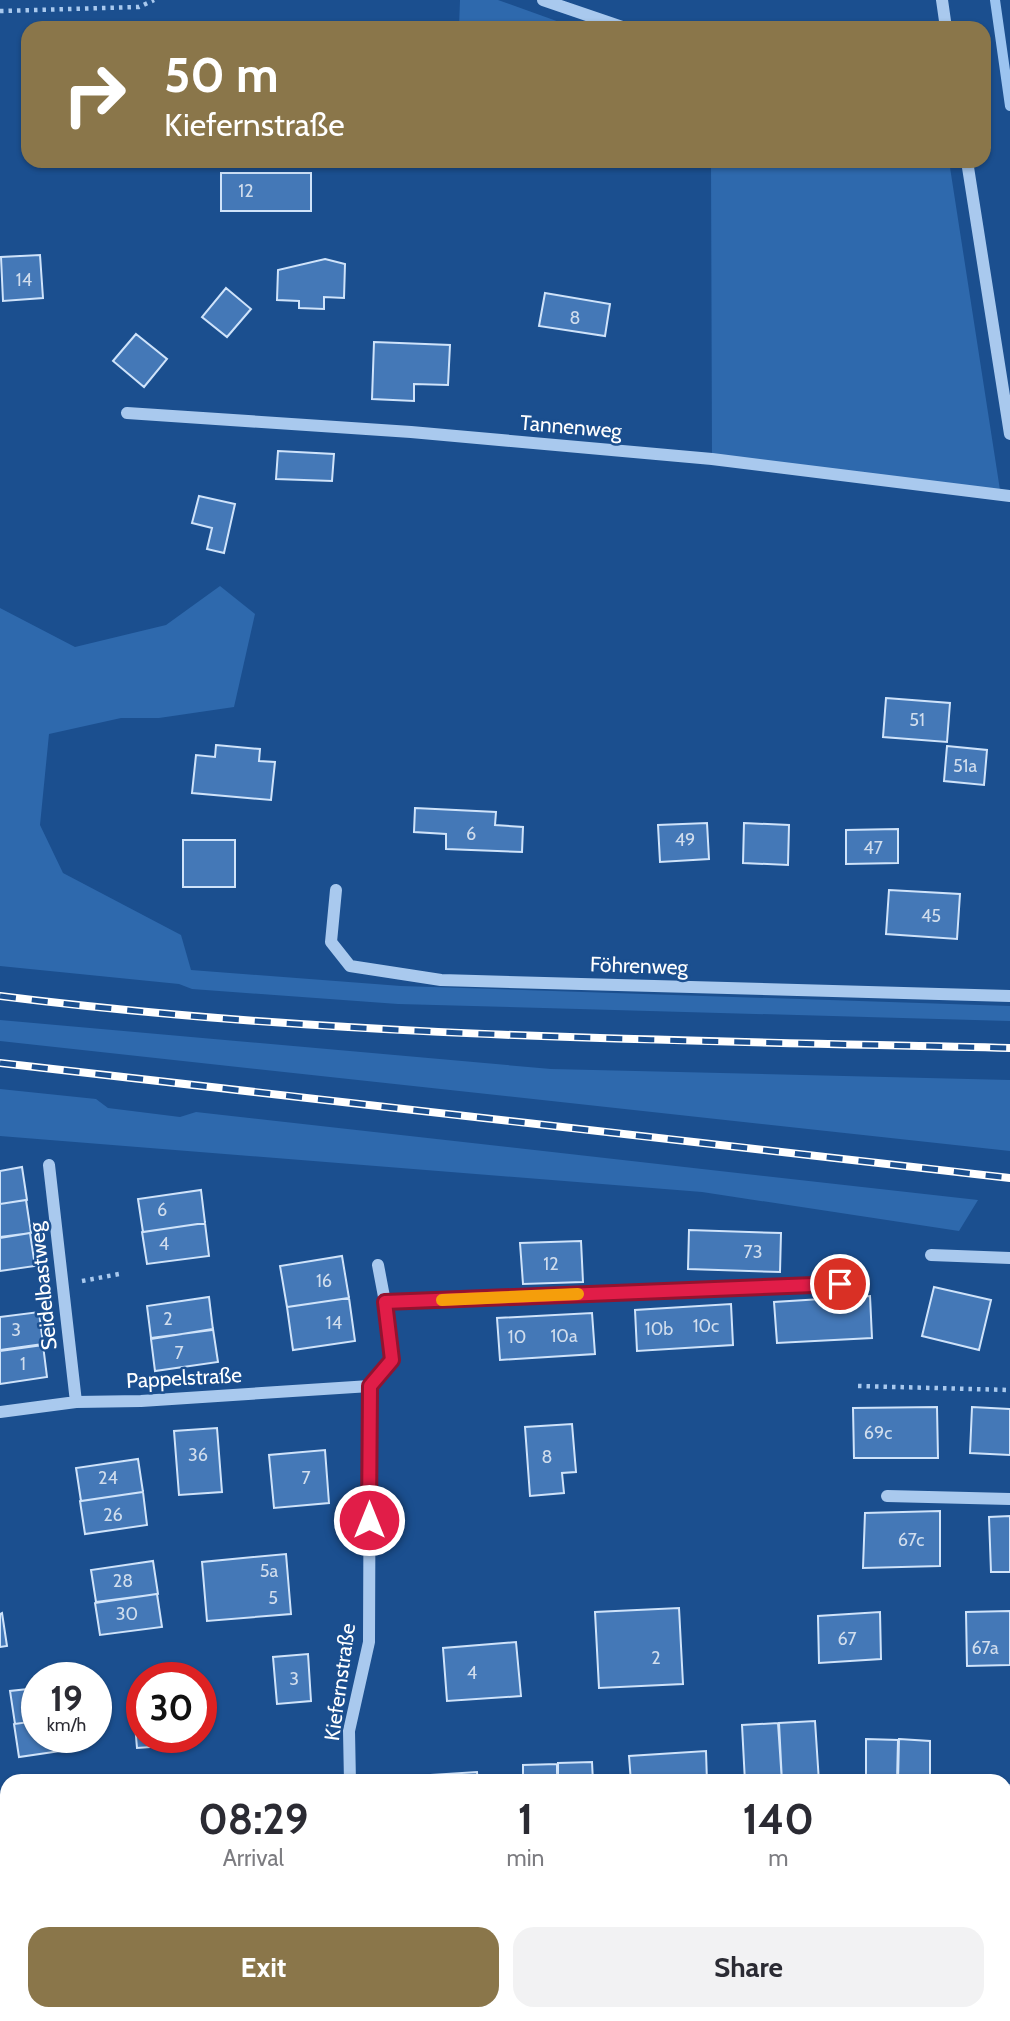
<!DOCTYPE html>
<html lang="en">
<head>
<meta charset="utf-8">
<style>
  body { margin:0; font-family:Cabin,sans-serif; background:#f2f2f3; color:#2b2b33; height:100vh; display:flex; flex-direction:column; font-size:26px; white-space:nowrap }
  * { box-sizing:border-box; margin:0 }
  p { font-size:23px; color:#7c7c81 }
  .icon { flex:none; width:38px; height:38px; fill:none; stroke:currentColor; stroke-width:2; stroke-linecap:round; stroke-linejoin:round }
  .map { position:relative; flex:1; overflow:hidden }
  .details { position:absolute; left:0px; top:1774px; width:1012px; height:247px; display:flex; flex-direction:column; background:#fff; border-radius:21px 21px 0 0; box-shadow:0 2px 5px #0004 }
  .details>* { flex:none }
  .banner { position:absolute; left:21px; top:21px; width:970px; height:147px; border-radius:21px; box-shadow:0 2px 5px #0004; background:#8a764a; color:#fff; overflow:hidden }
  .speed { position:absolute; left:21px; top:1662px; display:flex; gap:14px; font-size:35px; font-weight:700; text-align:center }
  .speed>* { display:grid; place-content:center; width:91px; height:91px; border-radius:50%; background:#fff; box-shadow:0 2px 5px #0004; line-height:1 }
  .speed small { font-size:18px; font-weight:400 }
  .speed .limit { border:10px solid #d22; background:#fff; color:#111 }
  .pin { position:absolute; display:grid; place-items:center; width:60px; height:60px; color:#fff; margin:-30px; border:4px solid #fff; border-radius:50%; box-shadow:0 2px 7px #0007 }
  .me { position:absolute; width:77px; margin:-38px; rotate:0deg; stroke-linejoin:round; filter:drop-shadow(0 0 5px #0008) }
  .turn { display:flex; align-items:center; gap:24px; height:147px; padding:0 28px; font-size:32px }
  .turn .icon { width:91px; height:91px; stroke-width:2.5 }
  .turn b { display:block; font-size:49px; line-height:60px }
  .eta { display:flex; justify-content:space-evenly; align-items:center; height:119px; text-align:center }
  .eta b { font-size:42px; font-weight:700; line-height:49px }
  .button { display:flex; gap:14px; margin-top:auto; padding:14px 28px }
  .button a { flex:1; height:80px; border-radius:21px; background:#8a764a; color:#fff; font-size:28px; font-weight:700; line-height:80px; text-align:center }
  .button a+a { background:#f2f2f3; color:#2b2b33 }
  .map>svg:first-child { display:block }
</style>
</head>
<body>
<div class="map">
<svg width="1010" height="2021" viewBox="0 0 1010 2021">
  <rect width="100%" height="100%" fill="#1b4f8f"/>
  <!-- green -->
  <path fill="#2e69ad" d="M 460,0 L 498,0 L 576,28 L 459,28 Z
    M 711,161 L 949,161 L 1000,490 L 712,459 Z
    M 220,586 L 255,614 L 234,707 L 159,718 L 121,718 L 49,734 L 40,825 L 63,873 L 181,935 L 191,970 L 401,986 L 1010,1006 L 1010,1021 L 398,1004 L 192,989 L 179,984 L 0,966 L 0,608 L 75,647 L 166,625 Z
    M 0,1020 L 551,1069 L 1010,1080 L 1010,1151 L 0,1041 Z
    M 0,1089 L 96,1099 L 108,1108 L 180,1117 L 196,1112 L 978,1200 L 959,1231 L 702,1192 L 0,1136 Z
    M 1010,1994 L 1010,2021 L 932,2021 L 951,2014 L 1004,2014 L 1005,1996 Z"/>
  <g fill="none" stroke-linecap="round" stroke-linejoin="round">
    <!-- stream -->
    <path stroke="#9cc4f0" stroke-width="10" d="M 995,0 L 1010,106
      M 1004,1927 L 1010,1919"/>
  </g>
  <!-- building -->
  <path fill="#4478b7" stroke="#cfe3fa" stroke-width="2" d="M 221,173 L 311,173 L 311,211 L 221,211 Z
    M 40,255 L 43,298 L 3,301 L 1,257 Z
    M 325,259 L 345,264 L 344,298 L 324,297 L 324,309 L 299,308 L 299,301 L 277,300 L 278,270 Z
    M 226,288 L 251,309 L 227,337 L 202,317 Z
    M 545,293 L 610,304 L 605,336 L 539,326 Z
    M 136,334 L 167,359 L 144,387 L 113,361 Z
    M 374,342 L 450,345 L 448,385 L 414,384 L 414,401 L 372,399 Z
    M 278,451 L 334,454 L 332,481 L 276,479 Z
    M 199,496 L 235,504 L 224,553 L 207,549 L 212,528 L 192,523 Z
    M 886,698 L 950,703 L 947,742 L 883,737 Z
    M 216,745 L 260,749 L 259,761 L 275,762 L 271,800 L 192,793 L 196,755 L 215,757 Z
    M 947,746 L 987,750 L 984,785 L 944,781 Z
    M 415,808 L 496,812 L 495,825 L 523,827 L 522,852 L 446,849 L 446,834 L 414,832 Z
    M 707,823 L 709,859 L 660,862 L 658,825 Z
    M 744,823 L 789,825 L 788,865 L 743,863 Z
    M 898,829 L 898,863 L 846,864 L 846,830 Z
    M 183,840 L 235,840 L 235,887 L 183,887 Z
    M 889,890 L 960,894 L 957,939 L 886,934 Z
    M 22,1167 L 27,1200 L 0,1204 L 0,1171 Z
    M 201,1190 L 205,1223 L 143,1232 L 138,1199 Z
    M 26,1200 L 31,1233 L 0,1237 L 0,1204 Z
    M 205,1223 L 209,1256 L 147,1264 L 142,1232 Z
    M 689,1230 L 781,1233 L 780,1272 L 688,1269 Z
    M 30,1233 L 35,1266 L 0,1271 L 0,1238 Z
    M 581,1241 L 583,1282 L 523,1284 L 520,1243 Z
    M 342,1256 L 349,1298 L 287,1307 L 280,1266 Z
    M 934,1287 L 991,1300 L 979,1350 L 922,1336 Z
    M 870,1296 L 872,1338 L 777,1343 L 774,1302 Z
    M 209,1297 L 213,1330 L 151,1338 L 147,1306 Z
    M 349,1298 L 355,1341 L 293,1350 L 287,1307 Z
    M 731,1304 L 733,1345 L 637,1351 L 635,1310 Z
    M 39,1312 L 43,1344 L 0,1350 L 0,1317 Z
    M 592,1313 L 595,1354 L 500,1360 L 497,1318 Z
    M 213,1329 L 218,1362 L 155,1371 L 151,1339 Z
    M 43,1345 L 47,1377 L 0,1384 L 0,1351 Z
    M 937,1407 L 938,1458 L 854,1458 L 853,1408 Z
    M 972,1407 L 1010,1409 L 1010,1455 L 970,1453 Z
    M 572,1424 L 576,1472 L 562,1473 L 564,1493 L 530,1496 L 525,1427 Z
    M 217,1428 L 222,1492 L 179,1495 L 174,1431 Z
    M 325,1450 L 329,1503 L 274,1508 L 269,1455 Z
    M 138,1459 L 143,1492 L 81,1501 L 76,1468 Z
    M 143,1492 L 147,1525 L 85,1534 L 80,1501 Z
    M 940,1511 L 940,1566 L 863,1568 L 865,1513 Z
    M 1010,1516 L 1010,1572 L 991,1572 L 989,1517 Z
    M 286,1554 L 291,1614 L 207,1621 L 202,1562 Z
    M 153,1561 L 158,1594 L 96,1602 L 91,1570 Z
    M 157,1594 L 162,1627 L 100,1635 L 95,1603 Z
    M 679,1608 L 683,1684 L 599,1688 L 595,1612 Z
    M 1010,1611 L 1010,1665 L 967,1666 L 966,1612 Z
    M 880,1612 L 881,1659 L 819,1663 L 818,1616 Z
    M 2,1613 L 7,1646 L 0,1647 L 0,1614 Z
    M 516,1642 L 521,1696 L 447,1701 L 443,1648 Z
    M 308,1654 L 311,1701 L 277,1704 L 273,1657 Z
    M 37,1688 L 37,1721 L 15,1724 L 10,1691 Z
    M 142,1688 L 142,1738 L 194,1738 L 194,1744 L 137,1748 L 132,1689 Z
    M 37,1721 L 37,1738 L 80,1738 L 81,1748 L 19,1757 L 14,1724 Z
    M 815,1721 L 819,1782 L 782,1782 L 779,1723 Z
    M 778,1723 L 782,1782 L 745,1782 L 742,1725 Z
    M 866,1739 L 898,1740 L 897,1782 L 866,1782 Z
    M 899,1739 L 930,1741 L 930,1782 L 898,1782 Z
    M 706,1751 L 707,1782 L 631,1782 L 629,1756 Z
    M 592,1762 L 593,1782 L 558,1782 L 558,1763 Z
    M 557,1764 L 557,1782 L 523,1782 L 523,1765 Z
    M 477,1772 L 478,1782 L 401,1782 L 400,1777 Z
    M 177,2014 L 185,2014 L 186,2021 L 130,2021 L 130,2019 Z
    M 318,2014 L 367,2014 L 368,2021 L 319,2021 Z
    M 397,2014 L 468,2014 L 468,2021 L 398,2021 Z"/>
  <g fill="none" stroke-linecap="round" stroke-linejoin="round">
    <!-- path -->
    <path stroke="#a9c9ee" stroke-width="4.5" stroke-dasharray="3.5 5" stroke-linecap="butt" d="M 0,11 L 139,7 L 154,0
      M 984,120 L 989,151
      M 82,1281 L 119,1274
      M 858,1386 L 1010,1390
      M 1004,1840 L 1010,1834"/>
    <!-- minor -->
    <path stroke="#a9c9ee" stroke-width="12" d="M 543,0 L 625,28
      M 942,0 L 946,28
      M 967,161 L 1010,434
      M 127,413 L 411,432 L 712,459 L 1010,496
      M 336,890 L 331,942 L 350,966 L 441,980 L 1010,996
      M 49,1165 L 76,1402
      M 931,1255 L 1010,1258
      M 385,1302 L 840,1284
      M 0,1412 L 76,1402 L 141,1401 L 370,1386
      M 887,1496 L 1010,1499
      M 350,1782 L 349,1731 L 369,1642 L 370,1386 L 392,1360 L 385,1302 L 378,1265
      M 1004,1796 L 1010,1790
      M 0,1932 L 7,1932"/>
    <!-- rail casing -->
    <g stroke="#fff" stroke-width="8">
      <path id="rail" d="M 0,996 C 335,1038 673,1040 1010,1048
        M 0,1063 L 1010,1178"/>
    </g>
    <!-- rail -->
    <use href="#rail" stroke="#1b4f8f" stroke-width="5" stroke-dasharray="16" stroke-linecap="butt"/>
  </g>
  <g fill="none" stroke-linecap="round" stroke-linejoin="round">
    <!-- route casing -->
    <g stroke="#92132f" stroke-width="18">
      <path id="route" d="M 369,1520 L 370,1386 L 392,1360 L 385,1302 L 840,1284"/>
    </g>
    <!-- route -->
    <use href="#route" stroke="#e11d48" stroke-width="12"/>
    <!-- slow -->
    <path stroke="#f59e0b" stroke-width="12" d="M 442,1300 L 578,1294"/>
  </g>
  <g text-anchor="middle" stroke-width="5" stroke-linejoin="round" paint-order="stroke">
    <!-- number labels -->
    <g font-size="18" fill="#d0dded">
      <text x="246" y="197">12</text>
      <text x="24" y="286">14</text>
      <text x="575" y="324">8</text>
      <text x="917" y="726">51</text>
      <text x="965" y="772">51a</text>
      <text x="471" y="840">6</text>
      <text x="685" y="846">49</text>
      <text x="873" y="854">47</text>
      <text x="931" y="922">45</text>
      <text x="162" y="1216">6</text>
      <text x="164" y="1250">4</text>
      <text x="753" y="1258">73</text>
      <text x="551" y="1270">12</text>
      <text x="324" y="1287">16</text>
      <text x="168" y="1325">2</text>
      <text x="334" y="1329">14</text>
      <text x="706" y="1332">10c</text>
      <text x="659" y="1335">10b</text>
      <text x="16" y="1336">3</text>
      <text x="564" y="1342">10a</text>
      <text x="517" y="1343">10</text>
      <text x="179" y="1359">7</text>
      <text x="23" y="1370">1</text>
      <text x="878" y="1439">69c</text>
      <text x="198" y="1461">36</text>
      <text x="547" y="1463">8</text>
      <text x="108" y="1484">24</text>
      <text x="306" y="1484">7</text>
      <text x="113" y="1521">26</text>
      <text x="911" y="1546">67c</text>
      <text x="269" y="1577">5a</text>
      <text x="123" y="1587">28</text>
      <text x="273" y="1604">5</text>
      <text x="127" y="1620">30</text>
      <text x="847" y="1645">67</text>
      <text x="985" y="1654">67a</text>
      <text x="656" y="1664">2</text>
      <text x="472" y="1679">4</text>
      <text x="294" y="1685">3</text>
    </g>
    <!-- street labels -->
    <g font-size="21" fill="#fff" stroke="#1b4f8f">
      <text transform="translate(571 427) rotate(5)" y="7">Tannenweg</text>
      <text transform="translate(639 966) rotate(2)" y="7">Föhrenweg</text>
      <text transform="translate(43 1286) rotate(-96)" y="7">Seidelbastweg</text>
      <text transform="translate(184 1378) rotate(-3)" y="7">Pappelstraße</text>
      <text transform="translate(340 1682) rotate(-82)" y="7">Kiefernstraße</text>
    </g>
  </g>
</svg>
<div class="speed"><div>19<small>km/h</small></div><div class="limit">30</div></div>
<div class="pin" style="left:840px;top:1284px;background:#d93025"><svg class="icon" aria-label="arrive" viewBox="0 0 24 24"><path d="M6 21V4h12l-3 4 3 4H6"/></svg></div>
<svg class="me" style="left:369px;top:1520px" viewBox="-20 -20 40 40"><circle r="17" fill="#e11d48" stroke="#fff" stroke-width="3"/><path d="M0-11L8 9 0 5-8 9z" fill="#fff"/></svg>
<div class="banner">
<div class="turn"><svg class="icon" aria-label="right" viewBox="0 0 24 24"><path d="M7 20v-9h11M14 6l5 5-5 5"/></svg><div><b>50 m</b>Kiefernstraße</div></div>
</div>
<section class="details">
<div class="eta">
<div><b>08:29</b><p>Arrival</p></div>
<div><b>1</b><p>min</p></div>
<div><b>140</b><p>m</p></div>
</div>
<div class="button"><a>Exit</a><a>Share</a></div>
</section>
</div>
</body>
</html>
